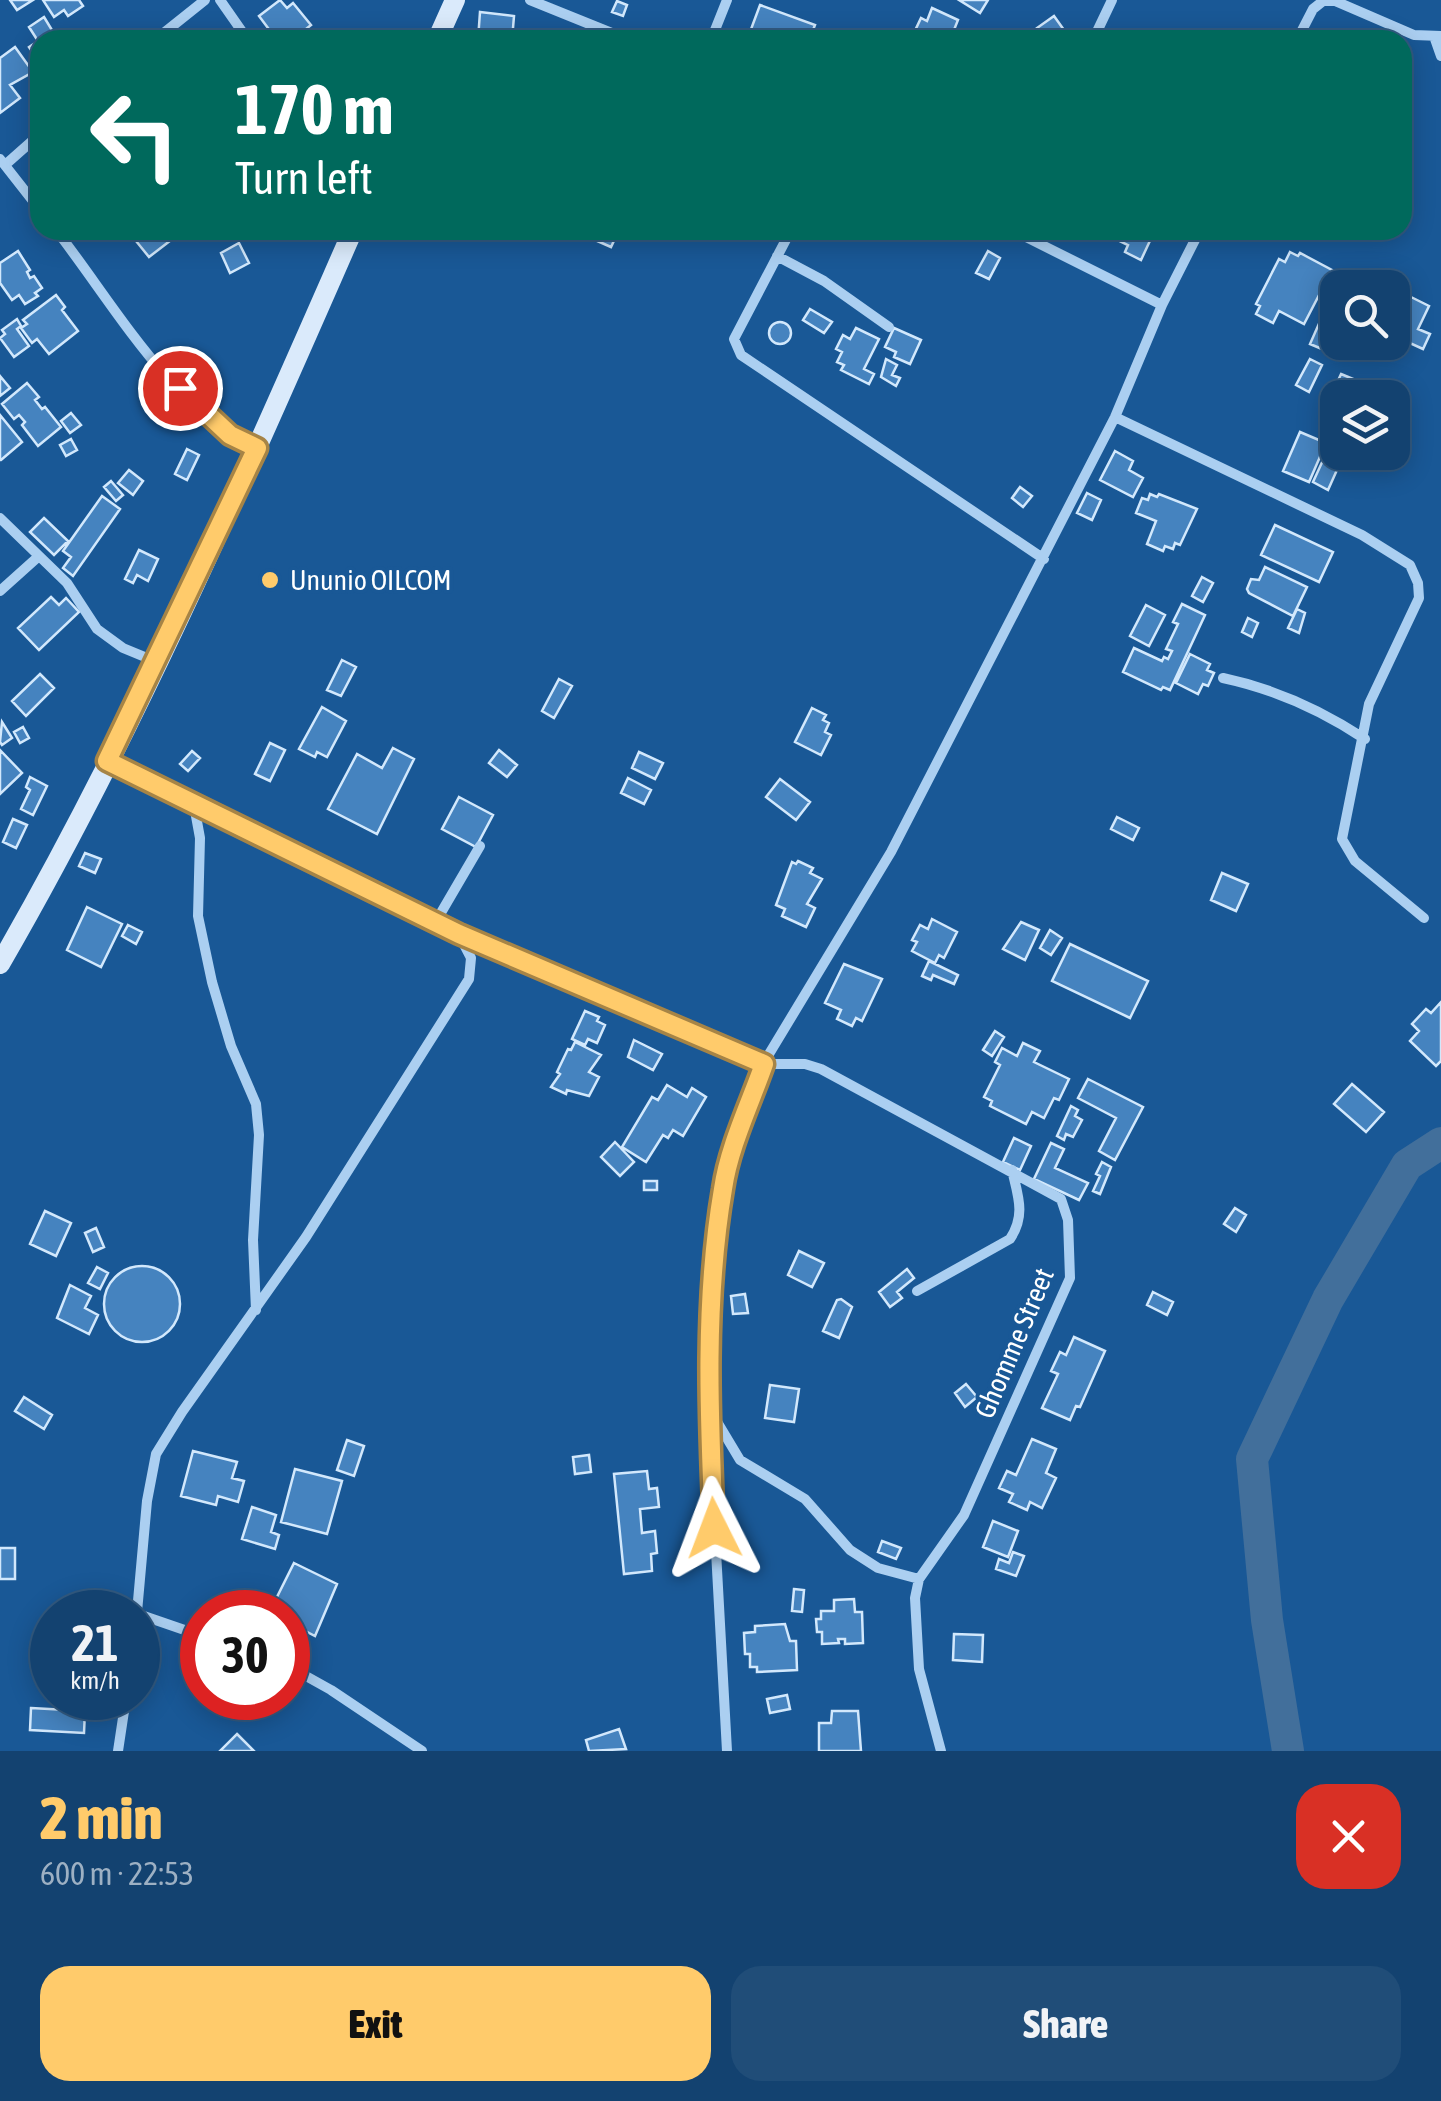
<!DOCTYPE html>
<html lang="en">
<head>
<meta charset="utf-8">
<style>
  body { margin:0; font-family:"Asap Condensed",sans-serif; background:#204d78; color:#f1f3f6; height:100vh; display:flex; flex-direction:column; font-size:38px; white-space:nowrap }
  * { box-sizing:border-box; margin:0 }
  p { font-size:32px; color:#9db0c3 }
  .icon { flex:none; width:55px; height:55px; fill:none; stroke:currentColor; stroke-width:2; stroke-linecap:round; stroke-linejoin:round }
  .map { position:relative; height:1751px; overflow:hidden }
  .sheet { display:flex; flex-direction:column; background:#134270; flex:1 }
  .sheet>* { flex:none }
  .guide { position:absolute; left:30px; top:30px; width:1382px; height:210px; border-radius:30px; box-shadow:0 5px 25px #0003,0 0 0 2px #325b83; background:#00695c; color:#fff; overflow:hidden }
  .tools { position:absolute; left:1320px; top:270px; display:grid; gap:20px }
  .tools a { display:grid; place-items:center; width:90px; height:90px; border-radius:20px; background:#134270; box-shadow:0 5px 25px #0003,0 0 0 2px #325b83; font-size:50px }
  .speed { position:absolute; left:30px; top:1590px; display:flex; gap:20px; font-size:50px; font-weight:700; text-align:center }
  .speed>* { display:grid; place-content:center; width:130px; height:130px; border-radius:50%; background:#134270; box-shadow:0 5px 25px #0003,0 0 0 2px #325b83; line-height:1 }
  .speed small { font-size:25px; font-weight:400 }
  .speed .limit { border:15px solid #d22; background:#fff; color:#111 }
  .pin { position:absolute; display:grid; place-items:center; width:85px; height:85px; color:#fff; margin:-42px; border:5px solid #fff; border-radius:50%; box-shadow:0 2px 10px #0007 }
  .me { position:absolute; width:110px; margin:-55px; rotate:357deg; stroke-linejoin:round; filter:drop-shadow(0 0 8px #0008) }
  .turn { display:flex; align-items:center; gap:35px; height:210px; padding:0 40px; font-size:45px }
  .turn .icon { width:130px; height:130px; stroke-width:2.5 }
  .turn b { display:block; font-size:70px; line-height:85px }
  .round { display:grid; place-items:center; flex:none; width:105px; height:105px; border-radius:30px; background:#204d78 }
  .summary { display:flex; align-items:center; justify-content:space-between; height:170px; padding:0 40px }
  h1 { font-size:60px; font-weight:800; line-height:75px; color:#ffcb6b }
  .cta { display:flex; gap:20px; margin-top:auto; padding:20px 40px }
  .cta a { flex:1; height:115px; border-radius:30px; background:#ffcb6b; color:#111; font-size:40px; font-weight:800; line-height:115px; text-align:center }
  .cta a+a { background:#204d78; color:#f1f3f6 }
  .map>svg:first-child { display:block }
</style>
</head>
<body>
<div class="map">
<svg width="1441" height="1751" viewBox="0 0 1441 1751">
  <rect width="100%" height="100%" fill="#195896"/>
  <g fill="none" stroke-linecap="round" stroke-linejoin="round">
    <!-- river -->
    <path stroke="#426f9b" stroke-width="32" d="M 1288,1751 L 1267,1620 L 1252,1459 L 1328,1299 L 1407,1165 L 1441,1143"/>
  </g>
  <!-- building -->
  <path fill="#4583bf" stroke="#d2e8fc" stroke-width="2.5" d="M 10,0 L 33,0 L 17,10 Z
    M 43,0 L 79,0 L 83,6 L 68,16 L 64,10 L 54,17 Z
    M 280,0 L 287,8 L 293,3 L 311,25 L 301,33 L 306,40 L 277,40 L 259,16 Z
    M 959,0 L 988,0 L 980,13 Z
    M 617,1 L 627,5 L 623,16 L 612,12 Z
    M 760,5 L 815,25 L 809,40 L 747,40 Z
    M 932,8 L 958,20 L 950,40 L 912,37 L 921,18 L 927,21 Z
    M 480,12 L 514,16 L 512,40 L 478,40 Z
    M 1054,16 L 1069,37 L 1065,40 L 1045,40 L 1037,28 Z
    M 44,17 L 58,40 L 40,40 L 39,62 L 29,47 L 38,41 L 29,27 Z
    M 15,47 L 33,72 L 10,85 L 20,98 L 0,113 L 0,58 Z
    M 150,230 L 169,230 L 175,237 L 149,257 L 136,241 Z
    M 599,230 L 619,230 L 611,247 L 595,240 Z
    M 1114,230 L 1155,230 L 1141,260 L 1125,252 L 1128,245 L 1111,237 Z
    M 239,243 L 249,263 L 230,273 L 221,253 Z
    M 18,251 L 30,270 L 27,272 L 30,278 L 34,276 L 42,288 L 35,293 L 38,296 L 25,304 L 19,295 L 12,300 L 0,283 L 0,263 Z
    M 988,251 L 1000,258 L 989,279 L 976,273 Z
    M 1290,252 L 1298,256 L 1300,253 L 1332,270 L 1304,324 L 1279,311 L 1273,323 L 1256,314 L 1260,306 L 1256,304 L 1279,259 L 1285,262 Z
    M 56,295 L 65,307 L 62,310 L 78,331 L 49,354 L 37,339 L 32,343 L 21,328 L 27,324 L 23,320 Z
    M 1411,297 L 1429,306 L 1418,329 L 1430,334 L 1423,349 L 1392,335 L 1392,313 L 1396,310 L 1392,308 L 1393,304 L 1398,306 L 1400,302 L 1407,305 Z
    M 810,309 L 832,322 L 824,333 L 803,320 Z
    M 1327,317 L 1338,321 L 1339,342 L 1334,354 L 1310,344 L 1321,319 L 1326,321 Z
    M 17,319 L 21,326 L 17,329 L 29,346 L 14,357 L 0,338 L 5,334 L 2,330 Z
    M769 333a11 11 0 1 1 22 0a11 11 0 1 1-22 0Z
    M 856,328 L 879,339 L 864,369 L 874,374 L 869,384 L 841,370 L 844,365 L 837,362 L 842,352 L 836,349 L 843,335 L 850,339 Z
    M 894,328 L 921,340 L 910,364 L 894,357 L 896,352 L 885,347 Z
    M 886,359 L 897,365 L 892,375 L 900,378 L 896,386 L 881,377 Z
    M 1310,359 L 1322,365 L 1309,392 L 1296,385 Z
    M 1341,374 L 1370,386 L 1365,398 L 1338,398 L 1338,410 L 1327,405 Z
    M 0,376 L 10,388 L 0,396 Z
    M 27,383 L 39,397 L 35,400 L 42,409 L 45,407 L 61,427 L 38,446 L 22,425 L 25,422 L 19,415 L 14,419 L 2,404 Z
    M 71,413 L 81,425 L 70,433 L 61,421 Z
    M 0,415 L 22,442 L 1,460 L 0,460 Z
    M 1300,432 L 1326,443 L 1309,482 L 1283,471 Z
    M 71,439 L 77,450 L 66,456 L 60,445 Z
    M 1330,445 L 1338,448 L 1338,452 L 1345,452 L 1328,490 L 1313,482 Z
    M 187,449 L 199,455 L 187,480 L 175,474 Z
    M 1115,451 L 1133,461 L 1129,470 L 1143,478 L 1133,497 L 1100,480 Z
    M 129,470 L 143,481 L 133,495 L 118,483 Z
    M 111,481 L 123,495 L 116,501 L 104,487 Z
    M 1020,487 L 1032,496 L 1023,507 L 1012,498 Z
    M 1087,493 L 1101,500 L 1092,520 L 1077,513 Z
    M 1150,494 L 1157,497 L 1159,494 L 1197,509 L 1180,545 L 1175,543 L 1173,549 L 1165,546 L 1163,551 L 1147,544 L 1156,521 L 1136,513 L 1142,498 L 1148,500 Z
    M 102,496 L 120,509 L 73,576 L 63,568 L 71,557 L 63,551 Z
    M 44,518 L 68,541 L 54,555 L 30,532 Z
    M 1275,525 L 1333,552 L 1319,582 L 1261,555 Z
    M 139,550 L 158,559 L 148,581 L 137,575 L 133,583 L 125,579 Z
    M 1265,567 L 1307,587 L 1293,616 L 1249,593 L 1247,589 L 1251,579 L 1259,580 Z
    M 1202,577 L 1213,583 L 1203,602 L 1192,596 Z
    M 51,597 L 59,605 L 66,598 L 79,612 L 39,650 L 18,628 Z
    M 1182,604 L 1205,615 L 1170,690 L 1163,687 L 1161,690 L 1123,672 L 1134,648 L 1162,661 L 1164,657 L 1168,659 L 1172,651 L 1166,649 L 1178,624 L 1173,622 Z
    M 1146,605 L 1165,615 L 1149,646 L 1130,636 Z
    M 1297,609 L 1305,613 L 1299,633 L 1288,628 Z
    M 1248,618 L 1258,623 L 1252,637 L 1242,632 Z
    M 1190,654 L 1210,664 L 1207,670 L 1214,673 L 1208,686 L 1203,684 L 1198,694 L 1176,683 Z
    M 342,660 L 356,667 L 341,696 L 327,690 Z
    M 40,674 L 54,688 L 26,716 L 12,701 Z
    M 559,679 L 572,686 L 554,718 L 542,711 Z
    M 322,707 L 346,721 L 327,757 L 317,752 L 315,757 L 299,749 Z
    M 812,708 L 826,715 L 823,720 L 829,723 L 825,732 L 831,735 L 821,755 L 795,742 Z
    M 2,722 L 12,738 L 2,745 L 0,742 Z
    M 23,727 L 29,738 L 20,743 L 14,732 Z
    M 270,743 L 285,750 L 270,781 L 255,774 Z
    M 393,748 L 414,759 L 377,834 L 328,809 L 357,754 L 382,768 Z
    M 0,750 L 22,773 L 0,794 Z
    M 499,750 L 517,765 L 507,777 L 489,763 Z
    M 192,751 L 200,758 L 188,771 L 180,764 Z
    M 639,752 L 663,763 L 655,779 L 632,768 Z
    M 30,777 L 47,786 L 33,815 L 21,809 L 30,790 L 26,787 Z
    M 628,778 L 651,790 L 644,804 L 621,793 Z
    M 780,779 L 810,802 L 796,820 L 766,797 Z
    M 459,797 L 493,815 L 476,847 L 442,829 Z
    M 1117,817 L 1139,828 L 1133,840 L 1111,829 Z
    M 13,819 L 27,825 L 16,848 L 3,842 Z
    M 85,853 L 101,859 L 95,873 L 79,866 Z
    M 798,861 L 813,868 L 810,873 L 822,879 L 807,904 L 815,908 L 806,927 L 782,916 L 785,909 L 776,905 L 792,862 L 796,864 Z
    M 1222,873 L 1248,884 L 1236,911 L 1211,900 Z
    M 87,907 L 122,924 L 101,967 L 67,950 Z
    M 932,919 L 957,932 L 944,958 L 939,955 L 935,963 L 912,951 L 917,942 L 912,940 L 920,925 L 928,929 Z
    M 1021,922 L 1039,930 L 1025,960 L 1003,949 Z
    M 128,925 L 142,932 L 136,944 L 122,936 Z
    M 1050,930 L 1062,938 L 1051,955 L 1040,948 Z
    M 1070,944 L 1148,981 L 1130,1018 L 1052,981 Z
    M 929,961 L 958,975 L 954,984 L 933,975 L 931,980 L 922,976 Z
    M 844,964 L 882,979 L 862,1021 L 856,1018 L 852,1026 L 837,1019 L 841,1010 L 825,1003 Z
    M 1441,1002 L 1441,1061 L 1436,1066 L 1410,1041 L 1419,1031 L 1412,1024 L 1426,1009 L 1431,1013 Z
    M 585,1011 L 599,1017 L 597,1021 L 605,1025 L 597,1043 L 588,1039 L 585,1045 L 572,1039 Z
    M 995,1031 L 1004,1037 L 992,1056 L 983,1050 Z
    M 634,1040 L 662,1054 L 653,1070 L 628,1057 Z
    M 575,1042 L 601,1055 L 589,1072 L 599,1077 L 589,1096 L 567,1090 L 566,1094 L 551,1087 L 560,1074 L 557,1072 L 568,1049 L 571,1050 Z
    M 1023,1043 L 1040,1051 L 1034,1062 L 1069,1079 L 1059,1100 L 1054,1098 L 1044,1118 L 1032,1112 L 1026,1124 L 990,1106 L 992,1101 L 984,1097 L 1000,1065 L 995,1062 L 1002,1048 L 1017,1056 Z
    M 1088,1079 L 1143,1107 L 1115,1160 L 1099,1151 L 1116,1118 L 1078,1098 Z
    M 1352,1084 L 1384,1112 L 1366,1132 L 1334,1104 Z
    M 667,1085 L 687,1097 L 692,1088 L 706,1097 L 683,1136 L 673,1130 L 668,1138 L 663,1135 L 646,1162 L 622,1147 L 652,1097 L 658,1100 Z
    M 1071,1106 L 1078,1110 L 1075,1116 L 1082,1120 L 1073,1137 L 1066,1134 L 1064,1140 L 1057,1136 Z
    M 1014,1138 L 1031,1146 L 1020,1170 L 1003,1162 Z
    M 615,1142 L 634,1162 L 620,1176 L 601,1157 Z
    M 1051,1143 L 1064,1149 L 1055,1168 L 1088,1183 L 1079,1200 L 1034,1179 Z
    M 1102,1162 L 1111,1167 L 1100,1194 L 1093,1191 L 1100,1176 L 1096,1174 Z
    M 644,1181 L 657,1181 L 657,1190 L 644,1190 Z
    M 1235,1208 L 1246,1215 L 1236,1232 L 1224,1224 Z
    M 45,1211 L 71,1223 L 56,1256 L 30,1244 Z
    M 96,1228 L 104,1247 L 93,1252 L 85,1233 Z
    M 799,1251 L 824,1263 L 812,1287 L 788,1275 Z
    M104 1304a38 38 0 1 1 76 0a38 38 0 1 1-76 0Z
    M 97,1267 L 108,1273 L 100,1289 L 88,1283 Z
    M 907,1269 L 914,1278 L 897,1292 L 902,1298 L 890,1307 L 879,1292 Z
    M 70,1285 L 91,1296 L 85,1308 L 98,1315 L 89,1334 L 57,1318 Z
    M 1153,1292 L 1173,1302 L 1167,1315 L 1147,1305 Z
    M 745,1294 L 748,1313 L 733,1314 L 731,1296 Z
    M 841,1299 L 852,1307 L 839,1338 L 823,1331 L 837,1300 Z
    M 1074,1337 L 1105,1351 L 1080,1407 L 1076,1406 L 1070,1420 L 1042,1408 L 1058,1374 L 1051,1371 L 1060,1352 L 1066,1355 Z
    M 966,1384 L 977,1397 L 965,1407 L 955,1393 Z
    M 770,1385 L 799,1389 L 794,1422 L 765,1418 Z
    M 24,1397 L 52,1415 L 44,1429 L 15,1411 Z
    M 1032,1439 L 1056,1449 L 1046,1473 L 1056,1478 L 1042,1508 L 1030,1502 L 1027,1510 L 1009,1502 L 1013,1494 L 999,1488 L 1007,1471 L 1016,1475 Z
    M 347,1440 L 364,1446 L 354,1476 L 337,1470 Z
    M 193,1451 L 237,1462 L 232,1478 L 244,1481 L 238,1502 L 218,1496 L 216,1505 L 181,1496 Z
    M 589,1455 L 591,1472 L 575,1474 L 573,1457 Z
    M 295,1469 L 342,1481 L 327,1534 L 281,1522 Z
    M 647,1471 L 649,1489 L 657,1488 L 659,1507 L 640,1509 L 642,1533 L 655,1531 L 657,1553 L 651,1554 L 652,1571 L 624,1574 L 614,1474 Z
    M 252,1507 L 276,1515 L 271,1532 L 279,1535 L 275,1549 L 242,1539 Z
    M 993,1521 L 1018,1531 L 1008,1557 L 983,1547 Z
    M 882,1541 L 901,1548 L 896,1559 L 878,1552 Z
    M 0,1548 L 15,1548 L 15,1579 L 0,1579 Z
    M 1013,1552 L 1024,1556 L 1016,1576 L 996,1569 L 999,1559 L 1009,1563 Z
    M 294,1563 L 337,1584 L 315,1636 L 288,1622 L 288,1612 L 278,1611 L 280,1606 L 274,1603 Z
    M 794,1589 L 804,1590 L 802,1612 L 792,1611 Z
    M 854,1599 L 855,1612 L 862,1612 L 863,1643 L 845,1644 L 845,1639 L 838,1639 L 839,1643 L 822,1644 L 822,1632 L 817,1632 L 816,1619 L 821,1619 L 821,1611 L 834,1611 L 834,1600 Z
    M 785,1624 L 790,1641 L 796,1641 L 797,1670 L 757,1672 L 757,1667 L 750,1667 L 750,1654 L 745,1654 L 744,1633 L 755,1632 L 755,1626 Z
    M 954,1634 L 983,1635 L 982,1662 L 953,1660 Z
    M 787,1695 L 790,1709 L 770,1713 L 767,1699 Z
    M 31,1708 L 85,1711 L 84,1733 L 30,1730 Z
    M 832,1711 L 858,1711 L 861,1751 L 819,1751 L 819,1723 L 831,1723 Z
    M 619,1729 L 626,1749 L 589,1751 L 586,1740 Z
    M 237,1734 L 254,1751 L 220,1751 Z"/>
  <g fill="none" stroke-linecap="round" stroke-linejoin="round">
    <!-- street -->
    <path stroke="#abcff1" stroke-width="10" d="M 220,0 L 248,40
      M 530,0 L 629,40
      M 1434,36 L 1441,56
      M 155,40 L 205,0
      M 711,40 L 727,0
      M 1093,40 L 1112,0
      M 1297,40 L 1313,9 L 1323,1 L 1335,1 L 1414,35 L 1441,36
      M 0,159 L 40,210
      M 5,165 L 40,134
      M 56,230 C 113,303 171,408 256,448
      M 791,230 L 734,339 L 741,355 L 1044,559
      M 1012,230 L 1162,305
      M 777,256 L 824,281 L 889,327
      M 1115,417 L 1362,535 L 1410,565 L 1418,583 L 1419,598 L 1369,704 L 1342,839 L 1355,861 L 1424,918
      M 0,518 L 67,583 L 97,629 L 123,648 L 157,662
      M 0,591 L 39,556
      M 1223,678 C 1275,689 1321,710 1365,739
      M 107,761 L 459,934 L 763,1064 L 805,1064 L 821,1069 L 1061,1199 L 1068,1220 L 1070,1278 L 964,1515 L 919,1579 L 915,1598 L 919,1669 L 941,1751
      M 194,805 L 200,838 L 198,916 L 212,982 L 231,1046 L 256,1104 L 259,1135 L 253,1240 L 256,1310
      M 435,923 L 480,846
      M 917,1291 L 1010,1239 C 1026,1215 1018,1196 1012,1170
      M 710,1410 L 740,1460 L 805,1499 L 850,1550 L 878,1568 L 919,1579
      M 137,1612 L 147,1501 L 156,1454 L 182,1412 L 306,1237 L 469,979 L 471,958 L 459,935
      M 138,1614 L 202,1636
      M 288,1666 L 331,1690 L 422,1751
      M 118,1751 L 126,1698
      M 727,1751 L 709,1424 L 712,1309 L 723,1186 L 763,1064 L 891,852 L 1115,417 L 1162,305 L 1200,230"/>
    <!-- secondary -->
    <path stroke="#daeafb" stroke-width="20" d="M 437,40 L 455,0
      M 0,964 C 136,729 244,478 353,230"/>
  </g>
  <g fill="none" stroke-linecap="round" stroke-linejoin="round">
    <!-- route casing -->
    <g stroke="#a68446" stroke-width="25">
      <path id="route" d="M 180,388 L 230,435 L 257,448 L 107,761 L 459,934 L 764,1064 C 750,1104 729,1147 723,1189 C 704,1300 709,1416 714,1528"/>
    </g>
    <!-- route -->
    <use href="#route" stroke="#ffcb6b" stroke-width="18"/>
  </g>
  <!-- markers -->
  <circle fill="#ffcb6b" stroke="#195896" stroke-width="4" cx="270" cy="580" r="10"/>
  <g text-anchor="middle" stroke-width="8" stroke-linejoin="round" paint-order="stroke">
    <!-- poi labels -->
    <g font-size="28" fill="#fff" stroke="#195896" text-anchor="start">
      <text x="290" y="590">Ununio OILCOM</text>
    </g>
    <!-- street labels -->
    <g font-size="28" fill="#fff" stroke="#195896">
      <text transform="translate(1014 1343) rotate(-67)" y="10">Ghomme Street</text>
    </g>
  </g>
</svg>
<div class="tools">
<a><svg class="icon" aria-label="search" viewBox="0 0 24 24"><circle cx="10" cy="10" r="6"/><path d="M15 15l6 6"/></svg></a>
<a><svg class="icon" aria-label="layers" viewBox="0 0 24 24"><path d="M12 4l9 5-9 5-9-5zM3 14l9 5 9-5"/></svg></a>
</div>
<div class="speed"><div>21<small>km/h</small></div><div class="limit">30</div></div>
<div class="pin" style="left:180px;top:388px;background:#d93025"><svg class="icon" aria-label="arrive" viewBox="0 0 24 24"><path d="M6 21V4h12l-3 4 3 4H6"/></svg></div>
<svg class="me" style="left:714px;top:1528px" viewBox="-20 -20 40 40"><path d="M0-17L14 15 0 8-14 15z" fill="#ffcb6b" stroke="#fff" stroke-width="4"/></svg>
<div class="guide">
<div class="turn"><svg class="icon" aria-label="left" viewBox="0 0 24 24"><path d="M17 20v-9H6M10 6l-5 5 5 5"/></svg><div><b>170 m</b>Turn left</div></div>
</div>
</div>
<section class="sheet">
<div class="summary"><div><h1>2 min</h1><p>600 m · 22:53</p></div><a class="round" style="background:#d93025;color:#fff"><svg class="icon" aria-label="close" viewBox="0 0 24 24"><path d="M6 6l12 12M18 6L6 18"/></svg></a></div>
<div class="cta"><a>Exit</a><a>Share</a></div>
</section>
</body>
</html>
